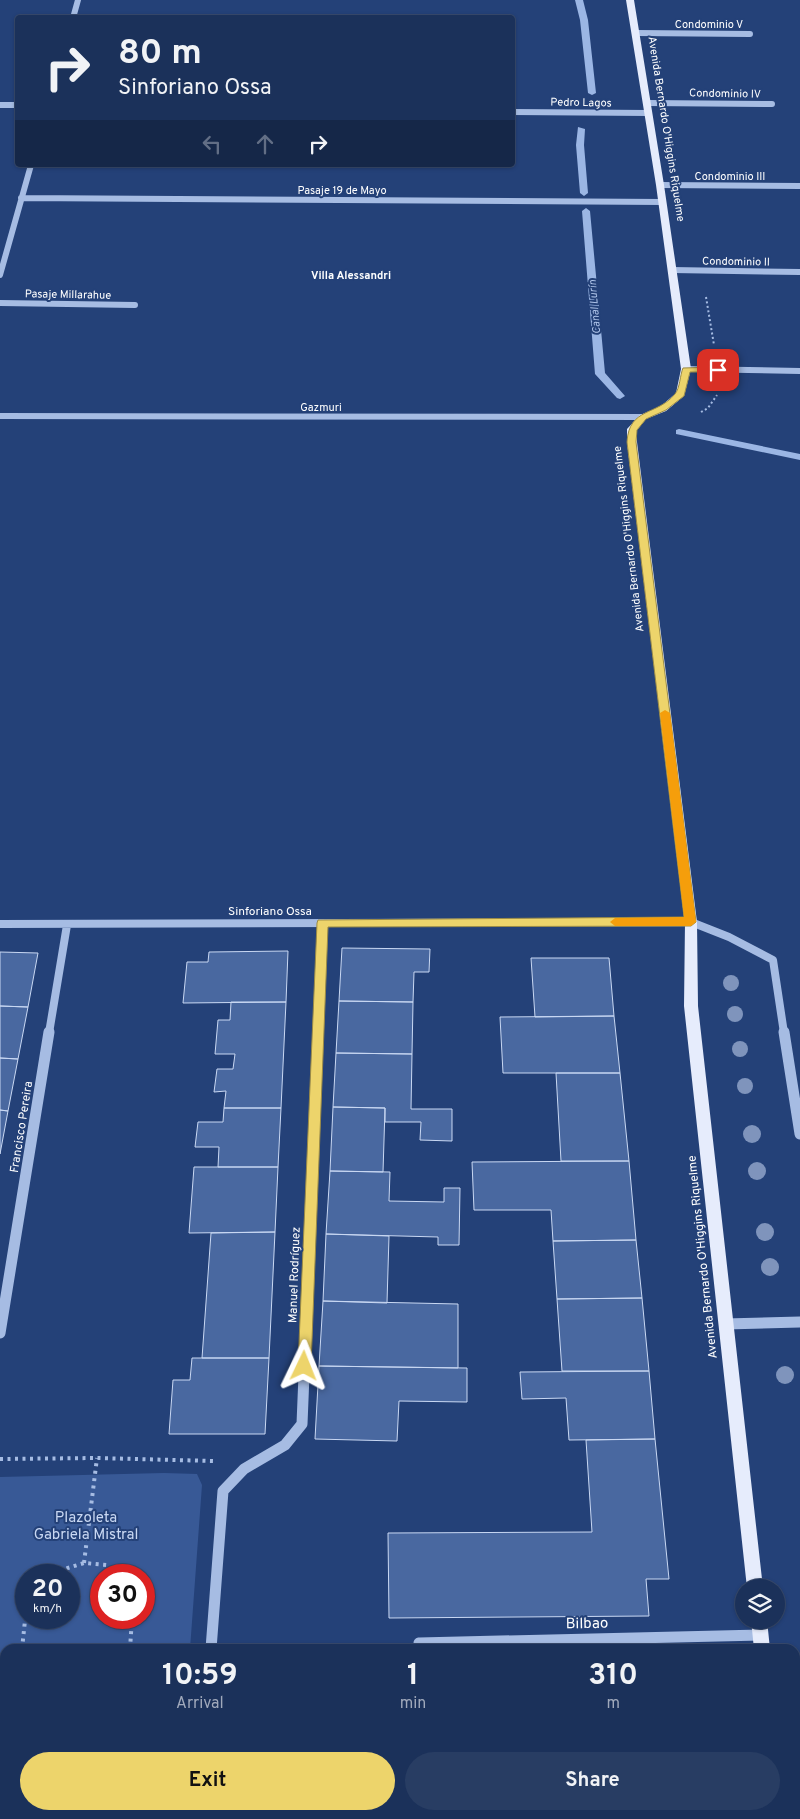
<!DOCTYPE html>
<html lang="en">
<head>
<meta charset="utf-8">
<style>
  body { margin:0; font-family:Overpass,sans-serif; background:#283d63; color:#f1f3f6; height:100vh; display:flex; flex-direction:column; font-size:19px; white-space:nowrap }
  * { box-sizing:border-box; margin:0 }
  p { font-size:16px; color:#a0a9bb }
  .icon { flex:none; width:28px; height:28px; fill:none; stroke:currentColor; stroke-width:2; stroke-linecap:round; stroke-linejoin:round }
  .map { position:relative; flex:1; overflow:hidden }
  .drawer { position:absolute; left:0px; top:1644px; width:800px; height:176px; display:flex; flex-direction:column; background:#1b315a; border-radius:15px 15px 0 0; box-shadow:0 1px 4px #0004,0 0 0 1px #394c70 }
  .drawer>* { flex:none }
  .top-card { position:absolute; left:15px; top:15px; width:500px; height:152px; border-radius:5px; box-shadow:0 1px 4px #0004,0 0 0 1px #394c70; background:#1b315a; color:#f1f3f6; overflow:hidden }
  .tools { position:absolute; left:735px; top:1579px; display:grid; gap:10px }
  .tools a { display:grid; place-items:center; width:50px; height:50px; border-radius:50%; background:#1b315a; box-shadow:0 1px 4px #0004,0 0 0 1px #394c70; font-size:25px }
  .speed { position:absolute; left:15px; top:1564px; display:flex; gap:10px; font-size:25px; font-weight:700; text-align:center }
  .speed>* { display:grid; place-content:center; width:65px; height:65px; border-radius:50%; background:#1b315a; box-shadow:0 1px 4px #0004,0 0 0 1px #394c70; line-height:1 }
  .speed small { font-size:12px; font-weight:400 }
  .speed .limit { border:8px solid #d22; background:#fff; color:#111 }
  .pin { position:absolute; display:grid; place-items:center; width:42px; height:42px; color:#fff; margin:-21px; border-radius:10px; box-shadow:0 2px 8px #0006 }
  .me { position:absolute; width:55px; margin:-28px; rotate:2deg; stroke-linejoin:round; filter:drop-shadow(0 0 4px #0008) }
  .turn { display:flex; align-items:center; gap:18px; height:105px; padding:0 20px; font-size:22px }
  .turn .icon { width:65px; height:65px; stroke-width:2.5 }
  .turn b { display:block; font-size:35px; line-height:42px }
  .lanes { display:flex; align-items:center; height:48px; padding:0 20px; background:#0003; justify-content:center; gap:25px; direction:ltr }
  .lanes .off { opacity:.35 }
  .eta { display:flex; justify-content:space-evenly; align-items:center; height:85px; text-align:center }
  .eta b { font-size:30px; font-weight:700; line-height:35px }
  .cta { display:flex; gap:10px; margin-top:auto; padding:10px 20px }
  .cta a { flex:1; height:58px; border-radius:30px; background:#edd46b; color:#111; font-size:20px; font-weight:700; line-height:58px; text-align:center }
  .cta a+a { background:#283d63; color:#f1f3f6 }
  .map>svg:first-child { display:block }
</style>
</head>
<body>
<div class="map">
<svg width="800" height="1819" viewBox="0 0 800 1819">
  <rect width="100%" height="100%" fill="#244178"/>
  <!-- green -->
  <path fill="#385996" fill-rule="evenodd" d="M 164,1473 L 197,1474 L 202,1485 L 190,1649 L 5,1649 L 5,1815 L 177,1815 L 177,1817 L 0,1816 L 0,1477 ZM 26,1575 L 69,1575 L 69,1618 L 26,1618 ZM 101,1575 L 144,1575 L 144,1618 L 101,1618 Z"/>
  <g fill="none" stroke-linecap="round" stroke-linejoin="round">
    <!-- stream -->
    <path fill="#9bb6e4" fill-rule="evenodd" d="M 575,0 L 583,0 L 588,20 L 596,93 L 592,95 L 588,93 L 580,20 Z
      M 578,127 L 585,129 L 584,145 L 588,193 L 584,196 L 580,193 L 576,145 Z
      M 586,208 L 590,211 L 605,373 L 625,396 L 620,399 L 617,398 L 595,374 L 582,211 Z
      M 679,429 L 800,454 L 800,460 L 676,434 L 676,430 Z"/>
  </g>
  <!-- building -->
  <path fill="#4968a0" stroke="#c9d8f3" d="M 342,948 L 430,949 L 429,972 L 414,972 L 413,1002 L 339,1001 Z
    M 288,951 L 286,1002 L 183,1003 L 187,962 L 208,962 L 209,952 Z
    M 0,952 L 38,953 L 28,1007 L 0,1006 Z
    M 531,958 L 609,958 L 614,1016 L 535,1017 Z
    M 339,1001 L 413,1002 L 412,1054 L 336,1053 Z
    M 231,1002 L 286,1002 L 281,1108 L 224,1108 L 226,1091 L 214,1092 L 217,1069 L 233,1069 L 235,1054 L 215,1054 L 218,1020 L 230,1020 Z
    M 0,1006 L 28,1007 L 18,1059 L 0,1058 Z
    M 614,1016 L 620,1073 L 503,1073 L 500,1017 Z
    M 336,1053 L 412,1054 L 411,1109 L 452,1109 L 452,1141 L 420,1140 L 421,1122 L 385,1122 L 385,1108 L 333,1107 Z
    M 0,1058 L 18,1059 L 8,1111 L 0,1110 Z
    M 556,1073 L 620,1073 L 629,1161 L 561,1161 Z
    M 333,1107 L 385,1108 L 383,1172 L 330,1171 Z
    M 224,1108 L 281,1108 L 278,1167 L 218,1167 L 219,1147 L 195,1147 L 198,1122 L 223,1122 Z
    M 0,1110 L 8,1111 L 0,1154 Z
    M 629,1161 L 636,1240 L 553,1241 L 551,1210 L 474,1210 L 472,1162 Z
    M 194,1167 L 278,1167 L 275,1232 L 189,1233 Z
    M 330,1171 L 390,1172 L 389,1201 L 444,1202 L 444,1188 L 460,1188 L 459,1245 L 438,1245 L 438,1237 L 326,1234 Z
    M 275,1232 L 269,1358 L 202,1358 L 211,1233 Z
    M 326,1234 L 389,1236 L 387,1303 L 323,1301 Z
    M 636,1240 L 642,1298 L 557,1299 L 553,1241 Z
    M 642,1298 L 649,1371 L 562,1371 L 557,1299 Z
    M 323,1301 L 458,1304 L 458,1368 L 319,1366 Z
    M 192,1358 L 269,1358 L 265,1434 L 169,1434 L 173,1380 L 190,1380 Z
    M 319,1366 L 467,1368 L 467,1402 L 399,1401 L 397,1441 L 315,1439 Z
    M 649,1371 L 655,1439 L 569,1440 L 566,1398 L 522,1399 L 520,1372 Z
    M 655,1439 L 669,1579 L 646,1579 L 649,1616 L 389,1618 L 388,1533 L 592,1532 L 586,1440 Z"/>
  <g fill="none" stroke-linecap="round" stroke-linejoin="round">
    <!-- path-far1 -->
    <path stroke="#a6bce3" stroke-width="2" stroke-dasharray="2 2.5" stroke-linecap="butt" d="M 706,297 L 714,345
      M 701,412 L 708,408 L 717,395"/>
    <!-- path -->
    <path stroke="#a6bce3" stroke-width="4" stroke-dasharray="3 4.5" stroke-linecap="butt" d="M 0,1459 L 97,1458 L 213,1461
      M 84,1563 L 97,1458
      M 45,1575 L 84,1563 L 107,1565 L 115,1575
      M 22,1649 L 26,1611
      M 130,1649 L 132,1618
      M 0,1658 L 5,1658
      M 60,1815 L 60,1819"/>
    <!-- minor-far2 -->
    <path stroke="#a6bce3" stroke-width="6" d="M 73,18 L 78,0
      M 636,33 L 750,34
      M 647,103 L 772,104
      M 0,105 L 18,105
      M 512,112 L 649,113
      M 660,185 L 800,186
      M 21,198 L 663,202
      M 672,270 L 800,272
      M 0,275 L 31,165
      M 0,303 L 135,305
      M 686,369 L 800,371
      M 0,416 L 643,417"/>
    <!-- minor-far1 -->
    <path stroke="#a6bce3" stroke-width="8" d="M 0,924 L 691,922 L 729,937 L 773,960 L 784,1033
      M 49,1033 L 67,925
      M 318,1033 L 322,923"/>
    <!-- minor -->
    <path stroke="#a6bce3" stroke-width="11" d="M 784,1032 L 800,1134
      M 725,1324 L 800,1322
      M 0,1333 L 49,1032
      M 211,1649 L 223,1491 L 244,1469 L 285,1445 L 302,1424 L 318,1032
      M 420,1649 L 419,1643 L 761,1635
      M 200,1815 L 200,1819
      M 423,1815 L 423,1819"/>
    <!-- major -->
    <path fill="#e6ecfc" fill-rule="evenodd" d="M 626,0 L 634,0 L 664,185 L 691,369 L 684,396 L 666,411 L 646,419 L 637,430 L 637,442 L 697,922 L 698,1006 L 763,1588 L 747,1588 L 684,1006 L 685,922 L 627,442 L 627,429 L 640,415 L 660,407 L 676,393 L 681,369 L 656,185 Z
      M 751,1620 L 767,1620 L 770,1649 L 754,1649 Z
      M 774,1815 L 792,1815 L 792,1819 L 774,1819 Z"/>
  </g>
  <!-- trees -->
  <g fill="#7f94bc">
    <circle cx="731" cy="983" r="8"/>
    <circle cx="735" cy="1014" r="8"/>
    <circle cx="740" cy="1049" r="8"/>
    <circle cx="745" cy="1086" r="8"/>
    <circle cx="752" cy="1134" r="9"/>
    <circle cx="757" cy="1171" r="9"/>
    <circle cx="765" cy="1232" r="9"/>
    <circle cx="770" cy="1267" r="9"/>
    <circle cx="785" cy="1375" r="9"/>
  </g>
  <!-- route -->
  <path fill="#edd46b" stroke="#9a8a46" d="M 718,367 L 721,368 L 721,372 L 690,372 L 684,396 L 666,410 L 646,419 L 637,430 L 636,442 L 696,922 L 691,926 L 328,927 L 311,1366 L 309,1371 L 304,1373 L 300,1371 L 298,1366 L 317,923 L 318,920 L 684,917 L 627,442 C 629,407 657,416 675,394 C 680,388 680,375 683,368 Z"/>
  <!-- slow -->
  <path fill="#f59e0b" d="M 665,710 L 670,713 L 696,922 L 691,926 L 615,926 L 610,922 L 615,918 L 684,917 L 660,713 Z"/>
  <g text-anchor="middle" stroke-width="4" stroke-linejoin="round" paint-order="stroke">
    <!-- far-street labels -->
    <g font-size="11" fill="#fff" stroke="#244178">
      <text x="709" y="28">Condominio V</text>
      <text transform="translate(725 93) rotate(1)" y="4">Condominio IV</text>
      <text transform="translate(581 102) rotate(1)" y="4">Pedro Lagos</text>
      <text transform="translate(667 129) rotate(81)" y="4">Avenida Bernardo O'Higgins Riquelme</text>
      <text x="730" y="180">Condominio III</text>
      <text x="342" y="194">Pasaje 19 de Mayo</text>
      <text transform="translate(736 261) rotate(1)" y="4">Condominio II</text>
      <text transform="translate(68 294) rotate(1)" y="4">Pasaje Millarahue</text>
      <text x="321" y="411">Gazmuri</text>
      <text transform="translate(628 539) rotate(-97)" y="4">Avenida Bernardo O'Higgins Riquelme</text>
    </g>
    <!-- far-neighbourhood labels -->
    <g font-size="11" font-weight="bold" fill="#fff" stroke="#244178">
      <text x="351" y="279">Villa Alessandri</text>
    </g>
    <!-- far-water labels -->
    <g font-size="11" font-style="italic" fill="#b1c6eb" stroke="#244178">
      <text transform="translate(594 307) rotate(-95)" y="4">Canal Lurín</text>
    </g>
    <!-- street labels -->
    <g font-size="12" fill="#fff" stroke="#244178">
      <text x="270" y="915">Sinforiano Ossa</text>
      <text transform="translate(21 1127) rotate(-81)" y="4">Francisco Pereira</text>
      <text transform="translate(702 1257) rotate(-96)" y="4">Avenida Bernardo O'Higgins Riquelme</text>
      <text transform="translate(294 1275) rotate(-88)" y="4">Manuel Rodríguez</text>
    </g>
    <!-- near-park labels -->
    <g font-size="15" fill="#c9d8f3" stroke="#244178">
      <text x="86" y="1522">Plazoleta<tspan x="86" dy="17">Gabriela Mistral</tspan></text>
    </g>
    <!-- near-street labels -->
    <g font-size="15" fill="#fff" stroke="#244178">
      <text transform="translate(587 1623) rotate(-1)" y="5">Bilbao</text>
    </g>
  </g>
</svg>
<div class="tools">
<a><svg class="icon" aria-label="layers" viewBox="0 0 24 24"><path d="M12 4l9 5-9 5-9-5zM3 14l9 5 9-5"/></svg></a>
</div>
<div class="speed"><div>20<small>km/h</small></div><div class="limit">30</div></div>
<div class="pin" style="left:718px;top:370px;background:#d93025"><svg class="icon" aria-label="arrive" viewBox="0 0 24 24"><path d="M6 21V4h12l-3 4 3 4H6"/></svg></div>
<svg class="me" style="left:304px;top:1366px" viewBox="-20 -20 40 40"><path d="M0-17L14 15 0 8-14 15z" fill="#edd46b" stroke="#fff" stroke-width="4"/></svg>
<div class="top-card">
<div class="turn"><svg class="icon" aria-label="right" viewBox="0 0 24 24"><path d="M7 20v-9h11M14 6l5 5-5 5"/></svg><div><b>80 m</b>Sinforiano Ossa</div></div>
<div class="lanes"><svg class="icon off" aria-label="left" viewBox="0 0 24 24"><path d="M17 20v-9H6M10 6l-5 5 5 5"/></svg><svg class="icon off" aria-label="ahead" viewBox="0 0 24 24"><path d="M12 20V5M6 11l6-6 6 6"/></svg><svg class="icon" aria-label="right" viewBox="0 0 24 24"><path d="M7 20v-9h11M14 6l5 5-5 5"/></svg></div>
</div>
<section class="drawer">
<div class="eta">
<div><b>10:59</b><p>Arrival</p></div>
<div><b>1</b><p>min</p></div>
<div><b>310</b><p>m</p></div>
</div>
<div class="cta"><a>Exit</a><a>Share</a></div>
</section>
</div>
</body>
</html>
